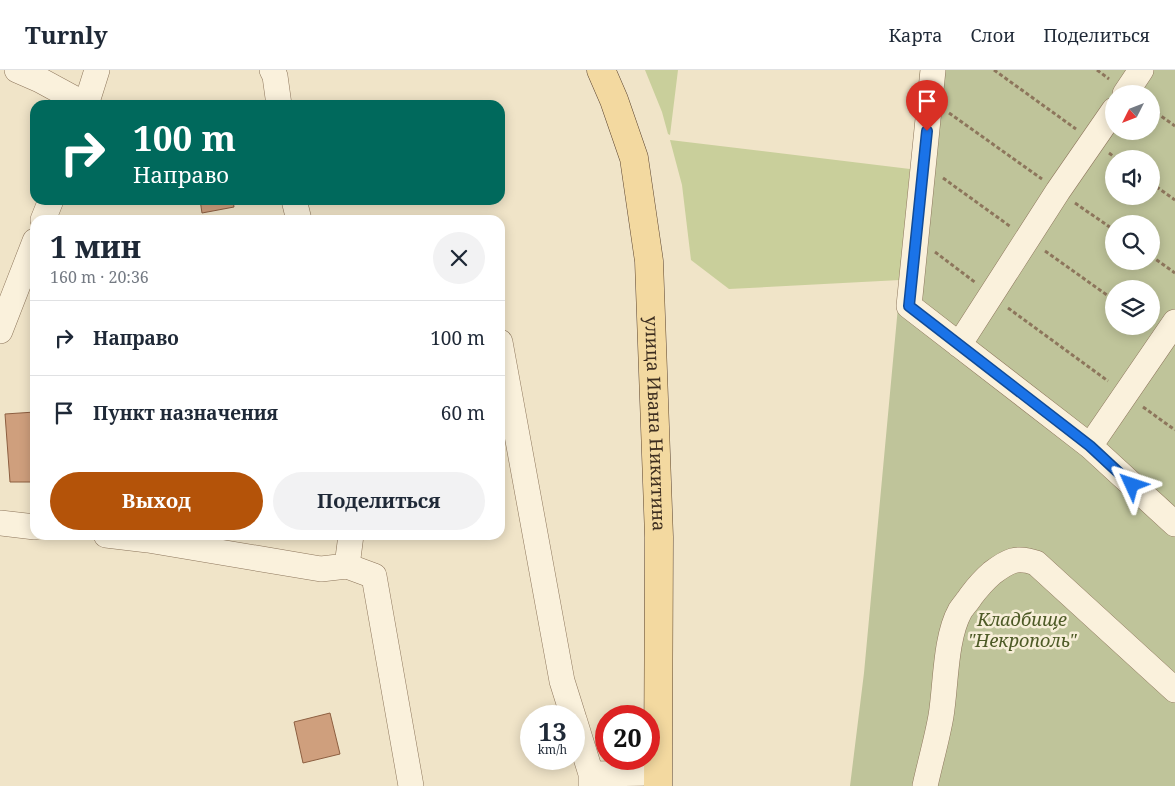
<!DOCTYPE html>
<html lang="ru">
<head>
<meta charset="utf-8">
<style>
  body { margin:0; font-family:"Noto Serif",serif; background:#f2f2f3; color:#1f2937; height:100vh; display:flex; flex-direction:column; font-size:19px; white-space:nowrap }
  * { box-sizing:border-box; margin:0 }
  p { font-size:16px; color:#747a83 }
  .icon { flex:none; width:28px; height:28px; fill:none; stroke:currentColor; stroke-width:2; stroke-linecap:round; stroke-linejoin:round }
  .map { position:relative; flex:1; overflow:hidden }
  .side { position:absolute; left:30px; top:145px; width:475px; height:325px; display:flex; flex-direction:column; background:#fff; border-radius:15px; box-shadow:0 2px 12px #0003 }
  .side>* { flex:none }
  .guide { position:absolute; left:30px; top:30px; width:475px; height:105px; border-radius:15px; box-shadow:0 2px 12px #0003; background:#00695c; color:#fff; overflow:hidden }
  .needle { width:32px; rotate:228deg }
  .controls { position:absolute; left:1105px; top:15px; display:grid; gap:10px }
  .controls a { display:grid; place-items:center; width:55px; height:55px; border-radius:50%; background:#fff; box-shadow:0 2px 12px #0003; font-size:25px }
  .speed { position:absolute; left:520px; top:635px; display:flex; gap:10px; font-size:25px; font-weight:700; text-align:center }
  .speed>* { display:grid; place-content:center; width:65px; height:65px; border-radius:50%; background:#fff; box-shadow:0 2px 12px #0003; line-height:1 }
  .speed small { font-size:12px; font-weight:400 }
  .speed .limit { border:8px solid #d22; background:#fff; color:#111 }
  .pin { position:absolute; display:grid; place-items:center; width:42px; height:42px; color:#fff; margin:-51px -21px; border-radius:50% 50% 50% 0; rotate:-45deg; box-shadow:0 0 5px #0007 }
  .pin .icon { rotate:45deg }
  .me { position:absolute; width:55px; margin:-28px; rotate:312deg; stroke-linejoin:round; filter:drop-shadow(0 0 4px #0008) }
  .turn { display:flex; align-items:center; gap:18px; height:105px; padding:0 20px; font-size:22px }
  .turn .icon { width:65px; height:65px; stroke-width:2.5 }
  .turn b { display:block; font-size:35px; line-height:42px }
  .round { display:grid; place-items:center; flex:none; width:52px; height:52px; border-radius:26px; background:#f2f2f3 }
  .head { display:flex; align-items:center; justify-content:space-between; height:85px; padding:0 20px }
  h1 { font-size:30px; font-weight:700; line-height:38px }
  .cta { display:flex; gap:10px; margin-top:auto; padding:10px 20px }
  .cta a { flex:1; height:58px; border-radius:30px; background:#b45309; color:#fff; font-size:20px; font-weight:700; line-height:58px; text-align:center }
  .cta a+a { background:#f2f2f3; color:#1f2937 }
  ul { padding:0; list-style:none }
  li { display:flex; align-items:center; gap:15px; height:75px; padding:0 20px; border-top:1px solid #e0e1e3 }
  li div { flex:1 }
  li b { display:block; font-size:19px }
  li em { font-style:normal }
  header { display:flex; align-items:center; gap:30px; box-sizing:border-box; height:70px; padding:0 25px; background:#fff; border-bottom:1px solid #e0e1e3 }
  header strong { font-size:24px }
  nav { display:flex; gap:28px; margin-inline-start:auto; font-size:18px }
  .map>svg:first-child { display:block }
</style>
</head>
<body>
<header>
<strong>Turnly</strong>
<nav><a>Карта</a><a>Слои</a><a>Поделиться</a></nav>
</header>
<div class="map">
<svg width="1175" height="716" viewBox="0 0 1175 716">
  <rect width="100%" height="100%" fill="#f0e4c8"/>
  <!-- green -->
  <path fill="#c9cf9b" d="M 645,0 L 678,0 L 670,65 L 668,64 L 662,42 Z
    M 670,70 L 910,99 L 900,210 L 729,219 L 691,190 L 682,115 Z"/>
  <!-- cemetery -->
  <path fill="#bfc49a" fill-rule="evenodd" d="M 920,0 L 1175,0 L 1175,716 L 850,716 L 864,603 ZM 1114,24 L 1151,24 L 1151,61 L 1114,61 ZM 1114,89 L 1151,89 L 1151,126 L 1114,126 ZM 1114,154 L 1151,154 L 1151,191 L 1114,191 ZM 1114,219 L 1151,219 L 1151,256 L 1114,256 Z"/>
  <!-- building -->
  <path fill="#cf9f7d" stroke="#8d5f41" d="M 200,130 L 233,130 L 234,137 L 202,143 Z
    M 35,342 L 35,412 L 10,412 L 5,344 Z
    M 330,643 L 340,684 L 303,693 L 294,652 Z"/>
  <g fill="none" stroke-linecap="round" stroke-linejoin="round">
    <!-- minor casing -->
    <g stroke="#8d765c" stroke-width="26">
      <path id="minor" d="M 17,0 L 40,10 L 86,35
        M 272,0 L 275,6 L 279,35
        M 933,0 L 909,236 L 1090,376 L 1175,454
        M 1125,24 L 1141,0
        M 86,35 L 97,0
        M 294,130 L 299,150
        M 43,150 L 51,130
        M 0,261 L 35,171
        M 500,272 L 562,611 L 573,646
        M 959,275 L 1058,121 L 1114,40
        M 1090,376 L 1175,252
        M 0,453 L 35,457
        M 106,465 L 148,470 L 321,499 L 347,496 L 374,506 L 411,716
        M 347,496 L 351,465
        M 574,649 L 591,704 L 591,716
        M 591,704 L 658,703
        M 925,716 C 930,693 937,669 941,646 C 946,615 945,568 960,541 C 963,536 968,531 971,526 C 977,518 984,510 992,503 C 1008,491 1016,486 1036,493 L 1175,620"/>
    </g>
    <!-- major casing -->
    <g stroke="#5b4430" stroke-width="29">
      <g id="major">
        <path id="s1" d="M 601,0 L 614,30 L 634,88 L 649,191 L 659,467 L 658,716"/>
      </g>
    </g>
    <!-- path -->
    <path stroke="#8d765c" stroke-width="3" stroke-dasharray="4 2.5" stroke-linecap="butt" d="M 994,0 L 1076,59
      M 1097,0 L 1109,9
      M 1151,39 L 1175,56
      M 949,43 L 1042,109
      M 1109,83 L 1117,89
      M 943,108 L 1011,157
      M 1151,113 L 1175,130
      M 1075,133 L 1114,160
      M 1045,181 L 1114,230
      M 935,182 L 976,213
      M 1151,186 L 1175,203
      M 1008,238 L 1108,311
      M 1143,337 L 1175,360"/>
    <!-- minor -->
    <use href="#minor" stroke="#faf1dc" stroke-width="25"/>
    <!-- major -->
    <use href="#major" stroke="#f3d9a0" stroke-width="28"/>
  </g>
  <g fill="none" stroke-linecap="round" stroke-linejoin="round">
    <!-- route casing -->
    <g stroke="#114b97" stroke-width="12">
      <path id="route" d="M 927,61 L 909,236 L 1090,376 L 1132,415"/>
    </g>
    <!-- route -->
    <use href="#route" stroke="#1a73e8" stroke-width="9"/>
  </g>
  <g text-anchor="middle" stroke-width="5" stroke-linejoin="round" paint-order="stroke">
    <!-- street labels -->
    <g font-size="18" fill="#3d2e20" stroke="#f7eed8">
      <text dy="6" stroke="none"><textPath href="#s1" startOffset="361">улица Ивана Никитина</textPath></text>
    </g>
    <!-- park labels -->
    <g font-size="18" font-style="italic" fill="#4d5a26" stroke="#f7eed8">
      <text x="1022" y="556">Кладбище<tspan x="1022" dy="21">"Некрополь"</tspan></text>
    </g>
  </g>
</svg>
<div class="controls">
<a><svg class="needle" viewBox="-14 -14 28 28"><path d="M0-13l5 13h-10z" fill="#e53935"/><path d="M0 13l5-13h-10z" fill="#747a83"/></svg></a>
<a><svg class="icon" aria-label="sound" viewBox="0 0 24 24"><path d="M4 9h4l5-4v14l-5-4H4zM17 9q2 3 0 6"/></svg></a>
<a><svg class="icon" aria-label="search" viewBox="0 0 24 24"><circle cx="10" cy="10" r="6"/><path d="M15 15l6 6"/></svg></a>
<a><svg class="icon" aria-label="layers" viewBox="0 0 24 24"><path d="M12 4l9 5-9 5-9-5zM3 14l9 5 9-5"/></svg></a>
</div>
<div class="speed"><div>13<small>km/h</small></div><div class="limit">20</div></div>
<div class="pin" style="left:927px;top:61px;background:#d93025"><svg class="icon" aria-label="arrive" viewBox="0 0 24 24"><path d="M6 21V4h12l-3 4 3 4H6"/></svg></div>
<svg class="me" style="left:1132px;top:415px" viewBox="-20 -20 40 40"><path d="M0-17L14 15 0 8-14 15z" fill="#1a73e8" stroke="#fff" stroke-width="4"/></svg>
<div class="guide">
<div class="turn"><svg class="icon" aria-label="right" viewBox="0 0 24 24"><path d="M7 20v-9h11M14 6l5 5-5 5"/></svg><div><b>100 m</b>Направо</div></div>
</div>
<section class="side">
<div class="head"><div><h1>1 мин</h1><p>160 m · 20:36</p></div><a class="round"><svg class="icon" aria-label="close" viewBox="0 0 24 24"><path d="M6 6l12 12M18 6L6 18"/></svg></a></div>
<ul>
<li><svg class="icon" aria-label="right" viewBox="0 0 24 24"><path d="M7 20v-9h11M14 6l5 5-5 5"/></svg><div><b>Направо</b></div><em>100 m</em></li>
<li><svg class="icon" aria-label="arrive" viewBox="0 0 24 24"><path d="M6 21V4h12l-3 4 3 4H6"/></svg><div><b>Пункт назначения</b></div><em>60 m</em></li>
</ul>
<div class="cta"><a>Выход</a><a>Поделиться</a></div>
</section>
</div>
</body>
</html>
